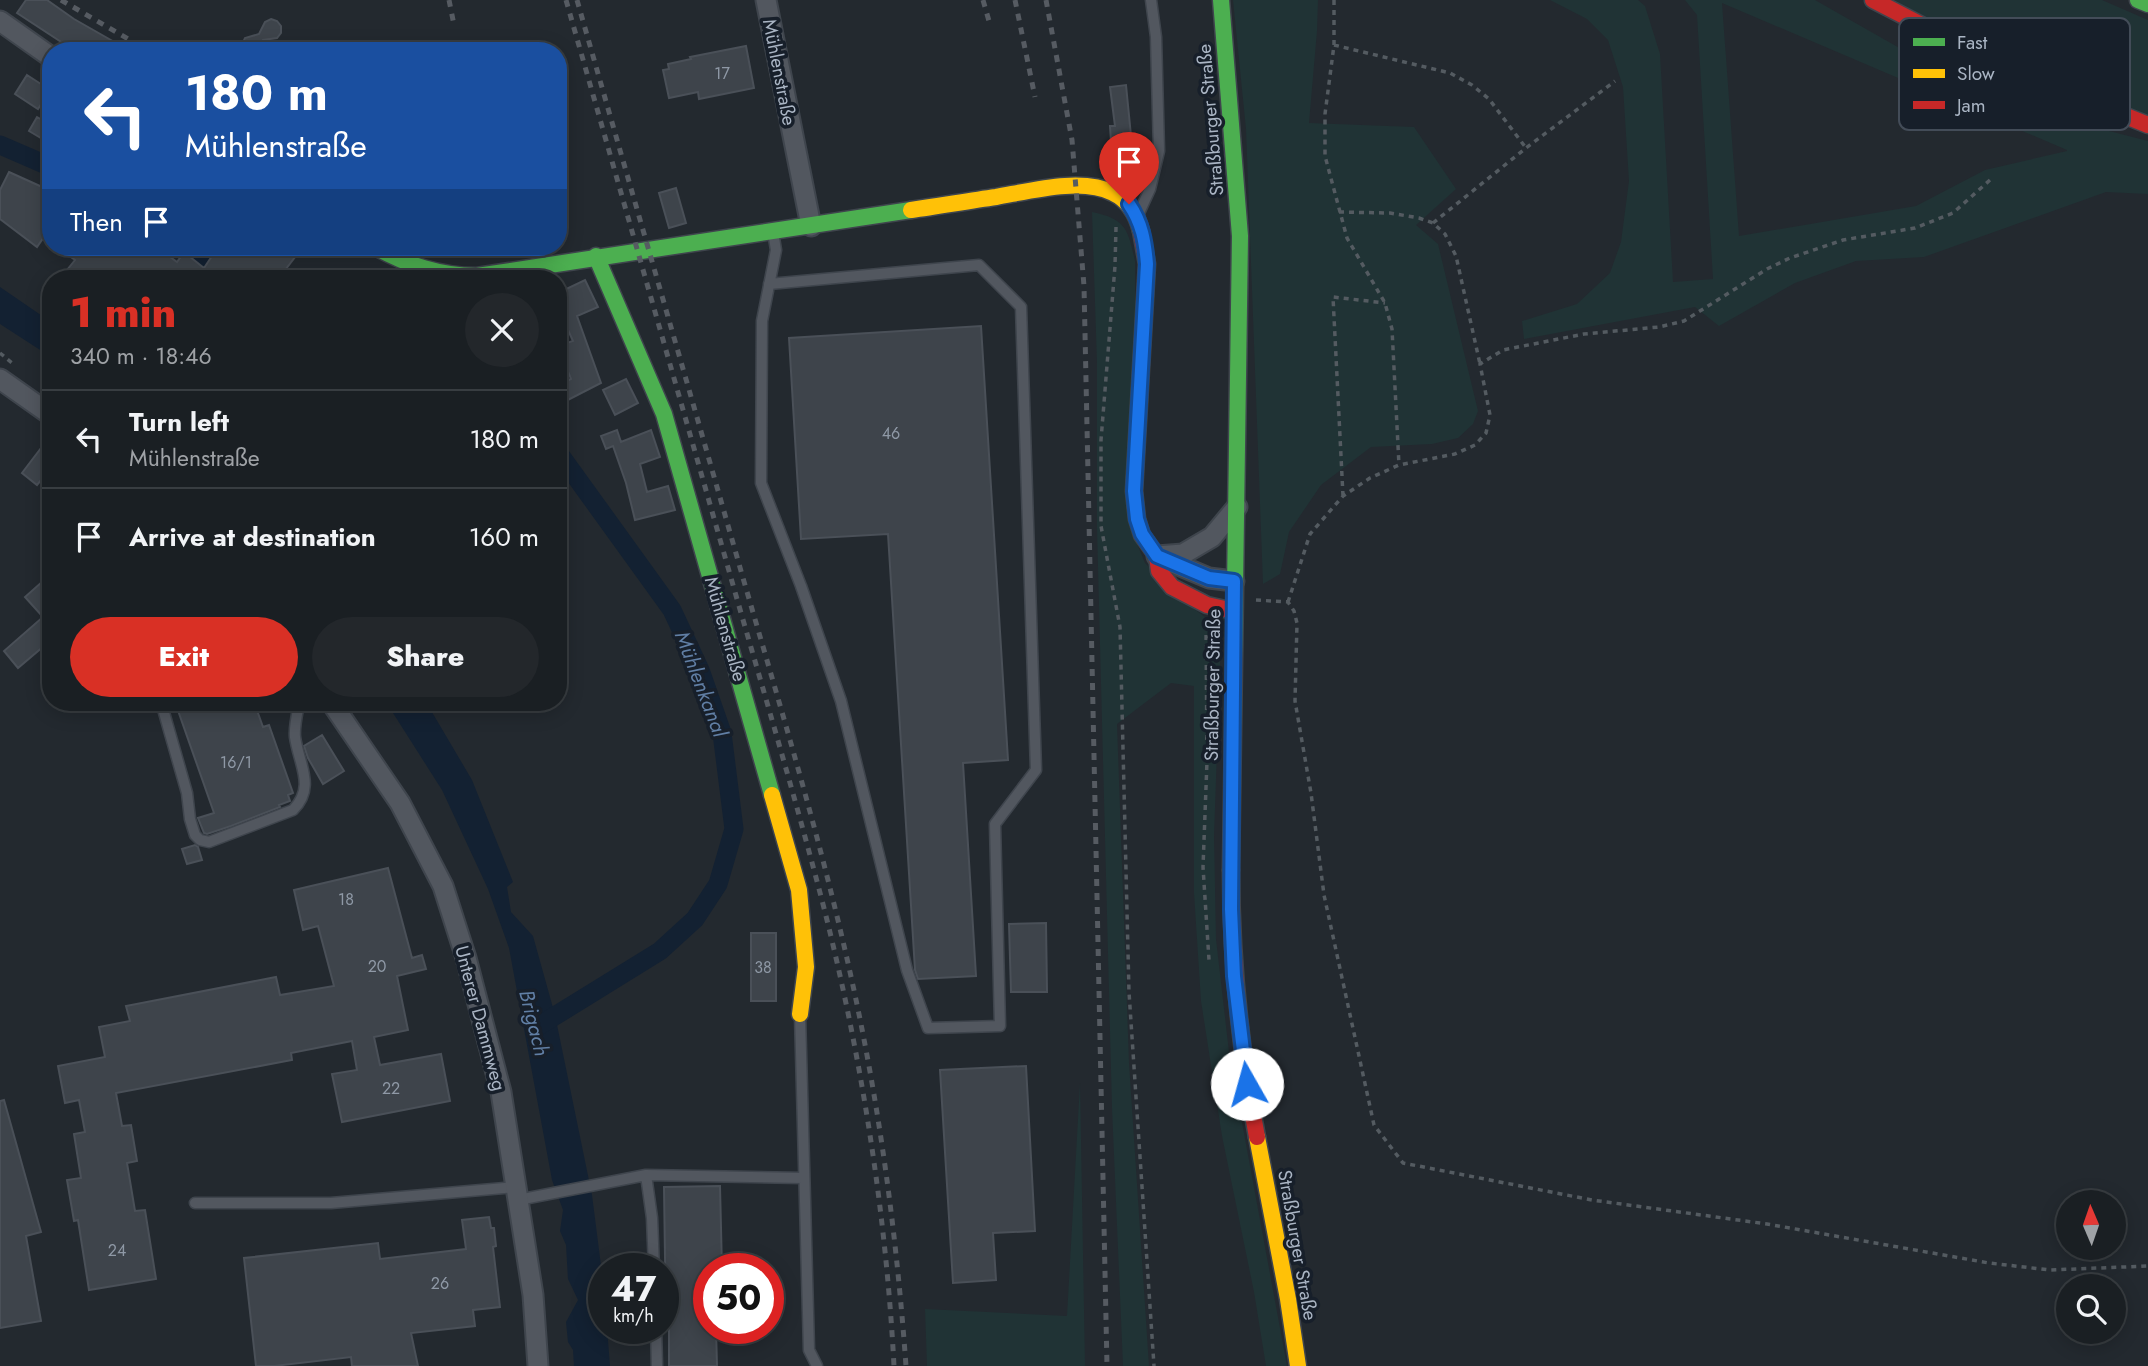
<!DOCTYPE html>
<html lang="en">
<head>
<meta charset="utf-8">
<style>
  body { margin:0; font-family:Jost,sans-serif; background:#23272b; color:#f1f3f6; height:100vh; display:flex; flex-direction:column; font-size:26px; white-space:nowrap }
  * { box-sizing:border-box; margin:0 }
  p { font-size:23px; color:#9fa2a6 }
  .icon { flex:none; width:38px; height:38px; fill:none; stroke:currentColor; stroke-width:2; stroke-linecap:round; stroke-linejoin:round }
  .map { position:relative; flex:1; overflow:hidden }
  .details { position:absolute; left:42px; top:270px; width:525px; height:441px; display:flex; flex-direction:column; background:#1a1f23; border-radius:28px; box-shadow:0 4px 18px #0003,0 0 0 2px #383d41 }
  .details>* { flex:none }
  .guide { position:absolute; left:42px; top:42px; width:525px; height:214px; border-radius:28px; box-shadow:0 4px 18px #0003,0 0 0 2px #383d41; background:#1a4fa0; color:#fff; overflow:hidden }
  .needle { width:46px; rotate:358deg }
  .controls { position:absolute; left:2056px; top:1190px; display:grid; gap:14px }
  .controls a { display:grid; place-items:center; width:70px; height:70px; border-radius:50%; background:#1a1f23; box-shadow:0 4px 18px #0003,0 0 0 2px #383d41; font-size:35px }
  .speed { position:absolute; left:588px; top:1253px; display:flex; gap:14px; font-size:35px; font-weight:700; text-align:center }
  .speed>* { display:grid; place-content:center; width:91px; height:91px; border-radius:50%; background:#1a1f23; box-shadow:0 4px 18px #0003,0 0 0 2px #383d41; line-height:1 }
  .speed small { font-size:18px; font-weight:400 }
  .speed .limit { border:10px solid #d22; background:#fff; color:#111 }
  .pin { position:absolute; display:grid; place-items:center; width:60px; height:60px; color:#fff; margin:-72px -30px; border-radius:50% 50% 50% 0; rotate:-45deg; box-shadow:0 0 7px #0007 }
  .pin .icon { rotate:45deg }
  .me { position:absolute; width:77px; margin:-38px; rotate:353deg; stroke-linejoin:round; filter:drop-shadow(0 0 5px #0008) }
  .turn { display:flex; align-items:center; gap:24px; height:147px; padding:0 28px; font-size:32px }
  .turn .icon { width:91px; height:91px; stroke-width:2.5 }
  .turn b { display:block; font-size:49px; line-height:60px }
  .then { display:flex; align-items:center; height:66px; padding:0 28px; background:#0003; gap:14px; font-size:26px }
  .round { display:grid; place-items:center; flex:none; width:74px; height:74px; border-radius:37px; background:#23272b }
  .overview { display:flex; align-items:center; justify-content:space-between; height:119px; padding:0 28px }
  h1 { font-size:42px; font-weight:800; line-height:52px; color:#d93025 }
  .cta { display:flex; gap:14px; margin-top:auto; padding:14px 28px }
  .cta a { flex:1; height:80px; border-radius:42px; background:#d93025; color:#fff; font-size:28px; font-weight:800; line-height:80px; text-align:center }
  .cta a+a { background:#23272b; color:#f1f3f6 }
  ul { padding:0; list-style:none }
  li { display:flex; align-items:center; gap:21px; height:98px; padding:0 28px; border-top:2px solid #383d41 }
  li div { flex:1 }
  li b { display:block; font-size:26px }
  li em { font-style:normal }
  .map>svg:first-child { display:block }
</style>
</head>
<body>
<div class="map">
<svg width="2148" height="1366" viewBox="0 0 2148 1366">
  <rect width="100%" height="100%" fill="#23292f"/>
  <!-- green -->
  <path fill="#203335" fill-rule="evenodd" d="M 1233,0 L 1318,0 L 1317,31 L 1309,123 L 1414,127 L 1456,189 L 1416,225 L 1438,244 L 1478,411 L 1473,424 L 1458,438 L 1432,444 L 1371,447 L 1321,485 L 1289,532 L 1280,574 L 1263,584 L 1246,129 Z
    M 1550,0 L 1638,0 L 1645,6 L 1660,54 L 1673,282 L 1713,279 L 1697,15 L 1685,0 L 1815,0 L 1910,54 L 2078,123 L 2148,141 L 2148,194 L 2106,192 L 1924,257 L 1856,261 L 1795,283 L 1719,326 L 1695,307 L 1524,339 L 1522,321 L 1577,304 L 1610,273 L 1621,242 L 1629,181 L 1623,87 L 1608,40 L 1587,19 ZM 1722,3 L 2067,150 L 2067,151 L 1985,170 L 1916,206 L 1739,236 Z
    M 1889,0 L 2102,0 L 2148,20 L 2148,116 L 2065,84 Z
    M 1092,212 C 1126,219 1128,229 1135,261 L 1135,539 L 1145,563 L 1181,599 L 1217,626 L 1221,636 L 1214,836 L 1216,939 L 1229,1052 L 1287,1366 L 1266,1366 L 1254,1292 L 1222,1136 L 1201,1001 L 1194,893 L 1194,686 L 1171,683 L 1117,724 L 1129,1063 L 1149,1366 L 1123,1366 L 1112,1108 L 1097,528 L 1097,363 Z
    M 1080,1083 L 1085,1366 L 927,1366 L 925,1309 L 1067,1316 Z"/>
  <!-- water -->
  <path fill="#132132" d="M 0,287 L 51,322 L 51,357 L 0,324 Z
    M 386,702 L 426,702 L 472,780 L 513,882 L 507,887 L 511,912 L 533,936 L 555,1015 L 592,1195 L 604,1289 L 604,1328 L 607,1328 L 610,1366 L 574,1366 L 573,1350 L 568,1342 L 566,1322 L 578,1300 L 568,1279 L 566,1245 L 560,1231 L 563,1210 L 552,1180 L 509,948 L 488,889 L 442,790 Z"/>
  <g fill="none" stroke-linecap="round" stroke-linejoin="round">
    <!-- canal -->
    <path stroke="#132132" stroke-width="19" d="M 0,145 L 51,167
      M 189,247 L 228,278
      M 537,1027 L 660,951 L 695,919 L 718,884 L 734,829 L 722,733 L 700,670 L 672,610 L 558,452"/>
  </g>
  <!-- building -->
  <path fill="#3e444b" stroke="#4a5058" stroke-width="2" d="M 26,0 L 47,0 L 74,19 L 130,51 L 75,51 L 17,13 Z
    M 271,19 L 277,21 L 281,26 L 281,33 L 277,38 L 263,40 L 261,51 L 239,51 L 245,38 L 259,34 L 265,22 Z
    M 746,46 L 754,88 L 699,99 L 698,92 L 669,98 L 663,70 L 669,69 L 668,64 L 691,59 L 690,57 Z
    M 27,75 L 50,90 L 38,109 L 15,94 Z
    M 1126,85 L 1133,156 L 1112,158 L 1110,126 L 1115,126 L 1110,87 Z
    M 37,117 L 51,125 L 51,144 L 29,131 Z
    M 9,172 L 51,191 L 51,242 L 44,237 L 37,247 L 0,219 L 0,190 Z
    M 676,188 L 686,223 L 669,228 L 659,193 Z
    M 57,247 L 157,247 L 177,262 L 184,252 L 204,268 L 218,247 L 284,247 L 295,257 L 279,278 L 78,278 L 67,270 L 75,260 Z
    M 585,280 L 598,307 L 577,316 L 601,383 L 558,405 L 558,385 L 571,379 L 558,346 L 573,341 L 558,308 L 558,293 Z
    M 981,326 L 1008,760 L 963,763 L 976,976 L 918,979 L 915,970 L 888,534 L 801,539 L 789,338 Z
    M 626,379 L 638,403 L 615,415 L 603,390 Z
    M 617,430 L 621,442 L 651,430 L 660,457 L 640,464 L 647,492 L 668,486 L 675,510 L 635,520 L 626,483 L 613,446 L 606,449 L 601,436 Z
    M 51,435 L 51,468 L 37,485 L 22,473 Z
    M 51,574 L 51,640 L 18,668 L 4,651 L 43,617 L 25,597 Z
    M 175,702 L 254,702 L 263,727 L 269,725 L 293,793 L 288,795 L 290,801 L 279,805 L 280,807 L 231,826 L 207,834 L 204,833 L 198,818 L 214,813 Z
    M 322,735 L 344,771 L 323,784 L 308,758 L 304,746 Z
    M 195,845 L 198,847 L 202,860 L 187,864 L 182,849 Z
    M 388,868 L 412,958 L 422,955 L 426,969 L 397,976 L 408,1030 L 374,1037 L 380,1065 L 441,1054 L 450,1101 L 342,1122 L 332,1074 L 357,1070 L 352,1041 L 291,1053 L 292,1060 L 116,1093 L 122,1126 L 131,1125 L 137,1161 L 127,1163 L 135,1211 L 145,1210 L 156,1279 L 89,1290 L 78,1220 L 74,1221 L 67,1180 L 81,1178 L 74,1134 L 85,1132 L 79,1100 L 65,1103 L 58,1066 L 105,1057 L 99,1027 L 130,1021 L 126,1006 L 276,977 L 280,995 L 334,986 L 318,926 L 303,930 L 294,890 Z
    M 1046,923 L 1047,992 L 1011,992 L 1009,924 Z
    M 751,933 L 776,933 L 776,1001 L 751,1001 Z
    M 1026,1066 L 1035,1231 L 993,1233 L 996,1280 L 953,1283 L 940,1070 Z
    M 4,1100 L 41,1232 L 26,1236 L 41,1321 L 0,1328 L 0,1101 Z
    M 720,1186 L 722,1269 L 709,1269 L 709,1328 L 716,1328 L 717,1366 L 669,1366 L 669,1328 L 666,1328 L 664,1187 Z
    M 489,1217 L 491,1228 L 494,1228 L 496,1246 L 493,1247 L 500,1307 L 473,1310 L 475,1326 L 411,1333 L 418,1366 L 352,1366 L 351,1357 L 274,1366 L 256,1366 L 244,1258 L 378,1243 L 380,1259 L 466,1249 L 462,1220 Z"/>
  <g fill="none" stroke-linecap="round" stroke-linejoin="round">
    <!-- lane casing -->
    <g stroke="#3f454d" stroke-width="13">
      <path id="lane" d="M 1139,213 L 1150,189 L 1159,151 L 1156,37 L 1151,0
        M 769,284 L 979,265 L 1021,307 L 1036,770 L 995,824 L 1000,1026 L 928,1028 L 907,970 L 841,701 L 801,586 L 761,483 L 762,321 L 776,250 L 773,232
        M 161,702 L 187,793 L 190,819 L 195,835 L 200,840 L 209,842 L 293,810 C 316,787 299,765 295,737 C 294,727 297,714 299,704 L 297,702
        M 800,1015 L 809,1350 L 817,1366
        M 646,1175 L 652,1218 L 654,1269
        M 518,1200 L 646,1175 L 803,1178
        M 195,1203 L 331,1203 L 516,1187
        M 656,1328 L 657,1366"/>
    </g>
    <!-- street casing -->
    <g stroke="#3f454d" stroke-width="23">
      <path id="street" d="M 766,0 L 811,226
        M 0,21 L 51,57
        M 0,379 L 51,415
        M 1157,556 L 1183,554 L 1212,537 L 1237,507
        M 1159,557 L 1209,578 L 1234,581
        M 331,702 L 400,803 L 443,886 L 466,958 L 501,1092 L 533,1295 L 538,1366"/>
    </g>
    <!-- fast casing -->
    <g stroke="#3f454d" stroke-width="19">
      <path id="fast" d="M 1221,0 L 1240,236 L 1231,870
        M 2138,0 L 2148,4
        M 375,247 C 408,265 439,276 477,276 L 911,210
        M 596,256 L 664,414 L 772,795"/>
    </g>
    <!-- slow casing -->
    <g stroke="#3f454d" stroke-width="19">
      <path id="slow" d="M 911,210 C 939,206 968,201 996,197 C 1030,191 1082,177 1113,193 C 1128,200 1137,215 1141,231
        M 772,795 L 799,890 L 806,967 L 800,1014
        M 1257,1137 L 1288,1299 L 1298,1366"/>
    </g>
    <!-- jam casing -->
    <g stroke="#3f454d" stroke-width="19">
      <path id="jam" d="M 1873,0 L 1997,64 L 2148,125
        M 1141,231 L 1147,264 L 1134,491 L 1137,519 L 1142,535 L 1157,556 L 1159,571 L 1172,587 L 1207,605 L 1234,611
        M 1231,870 C 1231,960 1240,1049 1257,1137"/>
    </g>
    <!-- path -->
    <path stroke="#545b61" stroke-width="3.5" stroke-dasharray="5 5" stroke-linecap="butt" d="M 1334,0 L 1334,45 L 1325,114 L 1325,156 L 1347,238 L 1385,303 L 1392,329 L 1399,465
      M 1334,45 L 1450,73 L 1472,85 L 1489,99 L 1526,148
      M 1339,212 L 1390,213 L 1419,218 L 1433,223 L 1445,234 L 1456,256 L 1480,364
      M 1433,223 L 1526,148 L 1615,81
      M 1116,227 L 1115,266 L 1101,440 L 1101,526 L 1120,627 L 1129,992 L 1154,1366
      M 0,353 L 12,363
      M 1343,496 L 1333,297 L 1385,303
      M 1256,600 L 1288,602 L 1294,611 L 1297,623 L 1295,701 L 1311,793 L 1324,895 L 1374,1125 L 1403,1163 L 1592,1200 L 1767,1224 L 1989,1263 L 2050,1270 L 2148,1266
      M 1288,602 L 1310,534 L 1343,496 L 1370,478 L 1399,465 L 1455,454 L 1475,445 L 1486,433 L 1490,415 L 1480,364 L 1503,350 L 1584,334 L 1659,327 L 1684,321 L 1767,269 L 1790,258 L 1843,240 L 1915,228 L 1953,213 L 1990,180
      M 1206,625 L 1207,761 L 1203,867 L 1209,960"/>
    <!-- lane -->
    <use href="#lane" stroke="#52575f" stroke-width="10"/>
    <!-- street -->
    <use href="#street" stroke="#52575f" stroke-width="19"/>
    <!-- fast -->
    <use href="#fast" stroke="#4caf50" stroke-width="16"/>
    <!-- slow -->
    <use href="#slow" stroke="#ffc107" stroke-width="16"/>
    <!-- jam -->
    <use href="#jam" stroke="#c62828" stroke-width="16"/>
    <!-- rail -->
    <path stroke="#565b62" stroke-width="5" stroke-dasharray="7 7" stroke-linecap="butt" d="M 61,0 L 149,51
      M 449,0 L 454,25
      M 566,0 C 623,200 680,399 737,599 C 767,703 798,807 825,912 C 862,1060 886,1214 894,1366
      M 577,0 C 632,193 688,385 743,578 C 783,716 825,854 855,995 C 881,1117 897,1241 906,1366
      M 983,0 L 989,21
      M 1015,0 L 1035,97
      M 1046,0 L 1072,140 L 1084,286 L 1107,1366"/>
  </g>
  <g fill="none" stroke-linecap="round" stroke-linejoin="round">
    <!-- route casing -->
    <g stroke="#114b97" stroke-width="18">
      <path id="route" d="M 1129,204 C 1142,223 1145,241 1147,264 L 1134,491 L 1137,519 L 1142,534 L 1157,556 L 1209,578 L 1234,581 L 1231,909 L 1234,976 L 1247,1084"/>
    </g>
    <!-- route -->
    <use href="#route" stroke="#1a73e8" stroke-width="12"/>
  </g>
  <g text-anchor="middle" stroke-width="7" stroke-linejoin="round" paint-order="stroke">
    <!-- number labels -->
    <g font-size="16" fill="#8f99a6">
      <text x="722" y="79">17</text>
      <text x="891" y="439">46</text>
      <text x="236" y="768">16/1</text>
      <text x="346" y="905">18</text>
      <text x="377" y="972">20</text>
      <text x="763" y="973">38</text>
      <text x="391" y="1094">22</text>
      <text x="117" y="1256">24</text>
      <text x="440" y="1289">26</text>
    </g>
    <!-- street labels -->
    <g font-size="19" fill="#aab5c4" stroke="#171f2a">
      <text transform="translate(780 72) rotate(79)" y="7">Mühlenstraße</text>
      <text transform="translate(1210 120) rotate(-95)" y="7">Straßburger Straße</text>
      <text transform="translate(726 629) rotate(74)" y="7">Mühlenstraße</text>
      <text transform="translate(1212 685) rotate(-89)" y="7">Straßburger Straße</text>
      <text transform="translate(481 1018) rotate(75)" y="7">Unterer Dammweg</text>
      <text transform="translate(1298 1245) rotate(80)" y="7">Straßburger Straße</text>
    </g>
    <!-- water labels -->
    <g font-size="21" font-style="italic" fill="#617fa5" stroke="#171f2a">
      <text transform="translate(701 684) rotate(69)" y="7">Mühlenkanal</text>
      <text transform="translate(534 1023) rotate(76)" y="7">Brigach</text>
    </g>
  </g>
  <!-- legend -->
  <rect x="1899" y="18" width="231" height="112" rx="10" fill="#171f2a" stroke="#434c58" stroke-width="2"/>
  <rect x="1913" y="38" width="32" height="8" fill="#4caf50"/>
  <rect x="1913" y="69" width="32" height="9" fill="#ffc107"/>
  <rect x="1913" y="101" width="32" height="8" fill="#c62828"/>
  <g font-size="19" fill="#aab5c4">
    <text x="1957" y="49">Fast</text>
    <text x="1957" y="80">Slow</text>
    <text x="1957" y="112">Jam</text>
  </g>
</svg>
<div class="controls">
<a><svg class="needle" viewBox="-14 -14 28 28"><path d="M0-13l5 13h-10z" fill="#e53935"/><path d="M0 13l5-13h-10z" fill="#9fa2a6"/></svg></a>
<a><svg class="icon" aria-label="search" viewBox="0 0 24 24"><circle cx="10" cy="10" r="6"/><path d="M15 15l6 6"/></svg></a>
</div>
<div class="speed"><div>47<small>km/h</small></div><div class="limit">50</div></div>
<div class="pin" style="left:1129px;top:204px;background:#d93025"><svg class="icon" aria-label="arrive" viewBox="0 0 24 24"><path d="M6 21V4h12l-3 4 3 4H6"/></svg></div>
<svg class="me" style="left:1247px;top:1084px" viewBox="-20 -20 40 40"><circle r="19" fill="#fff"/><path d="M0-13L10 11 0 6-10 11z" fill="#1a73e8"/></svg>
<div class="guide">
<div class="turn"><svg class="icon" aria-label="left" viewBox="0 0 24 24"><path d="M17 20v-9H6M10 6l-5 5 5 5"/></svg><div><b>180 m</b>Mühlenstraße</div></div>
<div class="then">Then<svg class="icon" aria-label="arrive" viewBox="0 0 24 24"><path d="M6 21V4h12l-3 4 3 4H6"/></svg></div>
</div>
<section class="details">
<div class="overview"><div><h1>1 min</h1><p>340 m · 18:46</p></div><a class="round"><svg class="icon" aria-label="close" viewBox="0 0 24 24"><path d="M6 6l12 12M18 6L6 18"/></svg></a></div>
<ul>
<li><svg class="icon" aria-label="left" viewBox="0 0 24 24"><path d="M17 20v-9H6M10 6l-5 5 5 5"/></svg><div><b>Turn left</b><p>Mühlenstraße</p></div><em>180 m</em></li>
<li><svg class="icon" aria-label="arrive" viewBox="0 0 24 24"><path d="M6 21V4h12l-3 4 3 4H6"/></svg><div><b>Arrive at destination</b></div><em>160 m</em></li>
</ul>
<div class="cta"><a>Exit</a><a>Share</a></div>
</section>
</div>
</body>
</html>
